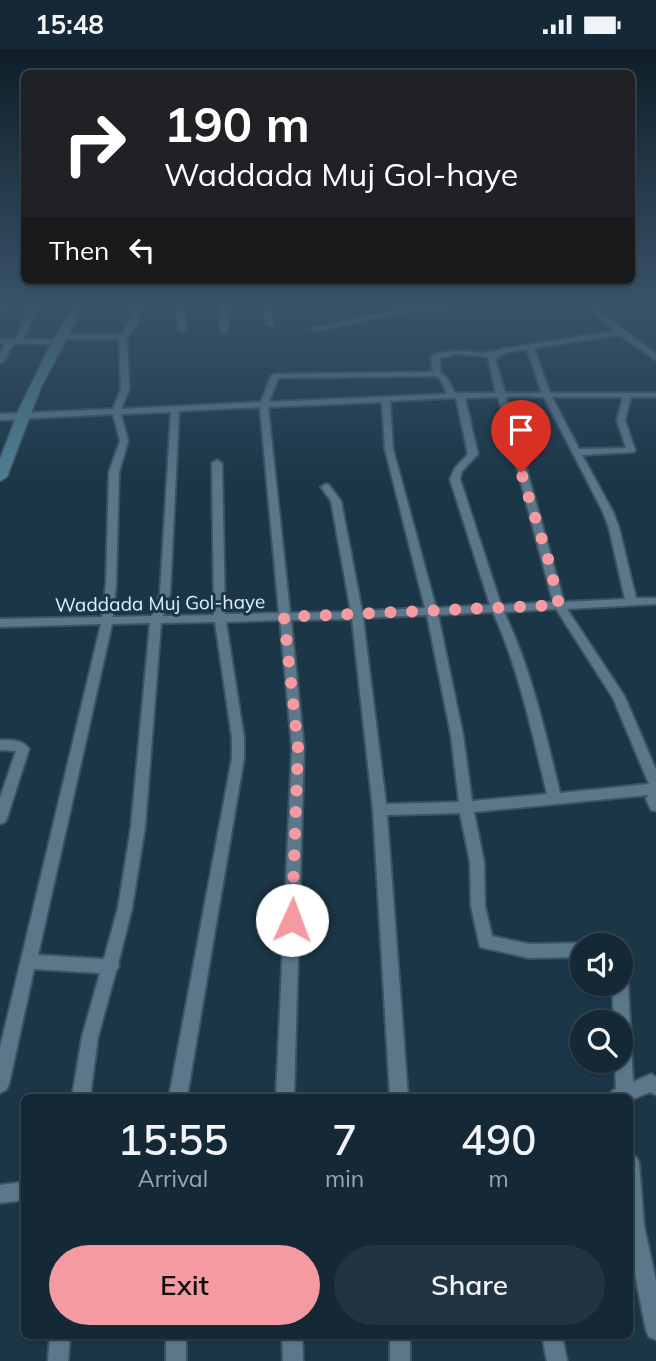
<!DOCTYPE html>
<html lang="en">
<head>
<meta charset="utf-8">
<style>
  body { margin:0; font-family:Mulish,sans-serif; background:#213441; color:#f1f3f6; height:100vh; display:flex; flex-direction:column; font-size:26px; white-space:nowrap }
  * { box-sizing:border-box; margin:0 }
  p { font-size:23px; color:#9da6ad }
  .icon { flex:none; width:38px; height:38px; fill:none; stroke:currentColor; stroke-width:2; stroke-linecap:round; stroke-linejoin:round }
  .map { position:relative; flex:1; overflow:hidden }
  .drawer { position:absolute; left:21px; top:1045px; width:612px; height:245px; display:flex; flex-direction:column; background:#142835; border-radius:10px; box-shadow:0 2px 5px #0004,0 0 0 2px #334450 }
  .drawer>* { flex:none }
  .hud { position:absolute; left:21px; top:21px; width:614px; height:214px; border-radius:10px; box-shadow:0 2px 5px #0004,0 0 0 2px #334450; background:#202124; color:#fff; overflow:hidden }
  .tools { position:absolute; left:570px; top:884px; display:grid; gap:14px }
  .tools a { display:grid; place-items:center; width:63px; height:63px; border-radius:50%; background:#142835; box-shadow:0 2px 5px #0004,0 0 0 2px #334450; font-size:35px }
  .pin { position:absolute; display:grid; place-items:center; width:60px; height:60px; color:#fff; margin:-72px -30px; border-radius:50% 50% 50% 0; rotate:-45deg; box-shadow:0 0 7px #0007 }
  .pin .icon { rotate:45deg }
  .me { position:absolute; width:77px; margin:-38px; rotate:2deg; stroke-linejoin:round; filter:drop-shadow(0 0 5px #0008) }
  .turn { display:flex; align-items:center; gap:24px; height:147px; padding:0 28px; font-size:32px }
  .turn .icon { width:91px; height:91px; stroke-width:2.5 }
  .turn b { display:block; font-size:49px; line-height:60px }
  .then { display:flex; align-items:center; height:66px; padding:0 28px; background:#0003; gap:14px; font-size:26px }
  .eta { display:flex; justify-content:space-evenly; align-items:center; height:119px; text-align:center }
  .eta b { font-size:42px; font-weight:600; line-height:49px }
  .button { display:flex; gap:14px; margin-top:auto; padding:14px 28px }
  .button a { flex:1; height:80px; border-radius:42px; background:#f49aa0; color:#111; font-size:28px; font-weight:600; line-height:80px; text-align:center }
  .button a+a { background:#213441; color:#f1f3f6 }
  .status { display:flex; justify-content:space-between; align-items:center; height:49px; padding:0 35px; background:#142835; direction:ltr }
  .status svg { height:19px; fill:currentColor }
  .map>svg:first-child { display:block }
</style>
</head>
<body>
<div class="status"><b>15:48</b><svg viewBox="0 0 49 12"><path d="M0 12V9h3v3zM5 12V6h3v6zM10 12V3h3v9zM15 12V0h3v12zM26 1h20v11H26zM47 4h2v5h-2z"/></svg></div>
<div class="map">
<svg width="656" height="1312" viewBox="0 0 656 1312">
  <rect width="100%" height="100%" fill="#1b3647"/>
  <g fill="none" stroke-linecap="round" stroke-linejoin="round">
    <!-- street casing -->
    <g stroke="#3b5462" stroke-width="4">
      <path id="street" d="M 0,253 L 5,253 L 4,261 L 0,263 Z
        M 31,253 L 38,253 L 24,290 L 56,291 L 60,293 L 56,295 L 13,295 L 4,312 L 0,314 L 0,305 L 6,294 L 0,294 L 0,290 L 16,290 Z
        M 133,253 L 141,253 L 137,275 L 127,288 L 129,340 L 121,360 L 261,353 L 271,327 L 275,325 L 433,323 L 431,307 C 454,296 480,309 502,300 L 615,282 L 593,263 L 592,253 L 600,253 L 600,261 L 605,266 L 656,305 L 656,311 L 620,286 L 534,299 L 550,344 L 656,344 L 656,348 L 631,348 L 625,371 L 635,401 L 634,403 L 582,406 L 613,463 L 619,479 L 636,549 L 656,549 L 656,555 L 567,560 L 625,648 L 656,721 L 656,762 L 651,761 L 646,750 L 648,746 L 474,763 L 484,813 L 485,857 L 492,887 L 529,895 L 583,894 L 588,896 L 583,896 L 583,908 L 529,909 L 480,898 L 471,857 L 470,813 L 460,764 L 387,766 L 408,1048 L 390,1048 L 373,761 L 352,570 L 291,571 L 304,699 L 294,1048 L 276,1048 L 292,699 L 280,571 L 226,573 L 244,689 L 244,709 L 187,1048 L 169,1048 L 232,709 L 232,689 L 215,573 L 161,574 L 145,778 L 132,859 L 118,915 L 119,917 L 116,922 L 98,988 L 90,1048 L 72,1048 L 82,988 L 100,924 L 34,920 L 9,1035 L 6,1041 L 0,1044 L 0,999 L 101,575 L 0,578 L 0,570 L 102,568 L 106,535 L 109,423 L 120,392 L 113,365 L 0,371 L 0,365 L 113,360 L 121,340 L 119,290 L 59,290 L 55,288 L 59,286 L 121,286 L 129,275 ZM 527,300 L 542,344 L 505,344 L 495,310 L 504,304 ZM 459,305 L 488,308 L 496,344 L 455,344 L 447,329 L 441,324 L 439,309 ZM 435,327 L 440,330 L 447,345 L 269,353 L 278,329 ZM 498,348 L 553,553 L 501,556 L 460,430 L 462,422 L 478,405 L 465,349 ZM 506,348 L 544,348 L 603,463 L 609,479 L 625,550 L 564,553 ZM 552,348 L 623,348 L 617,371 L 626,399 L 579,400 ZM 452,349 L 456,349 L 468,405 L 455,419 L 450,430 L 490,556 L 436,559 L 393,400 L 390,352 ZM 382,353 L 385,400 L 425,559 L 362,562 L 341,452 L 329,436 L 326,435 L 321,438 L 331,452 L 351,563 L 290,564 L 268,358 ZM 260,358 L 279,564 L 225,565 L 222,414 L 217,411 L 212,414 L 214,566 L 163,567 L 170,545 L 179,362 ZM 171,363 L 160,545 L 152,567 L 113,568 L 116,535 L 119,423 L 128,392 L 121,365 ZM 556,560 L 613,649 L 649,735 L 560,744 C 545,682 531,620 504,563 ZM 493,563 C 519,621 532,683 547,745 L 472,752 L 463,686 L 438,566 ZM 427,566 L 451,686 L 459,753 L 386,755 L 363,569 ZM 150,574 L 131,778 L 118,859 L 104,910 L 38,906 L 112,575 Z
        M 176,253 L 184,253 L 186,280 L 182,282 L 178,280 Z
        M 220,253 L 228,253 L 228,282 L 224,284 L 220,282 Z
        M 262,253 L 270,253 L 273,277 L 266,275 Z
        M 312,253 L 338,253 C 332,257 318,257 312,253 Z
        M 483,253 L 544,253 L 541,255 L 417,260 L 315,282 L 311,280 L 417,256 Z
        M 0,691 C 11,691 22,690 29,700 L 7,769 L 5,773 L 0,775 L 0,749 L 16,702 L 0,701 Z
        M 621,927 L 626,929 L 628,934 L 633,1033 L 651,1025 L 656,1028 L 656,1046 L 650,1043 L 633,1050 L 630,1055 L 630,1048 L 609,1048 L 612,1042 L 616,1040 L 615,1012 L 621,1012 L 621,973 L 614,973 L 612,934 L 621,934 Z
        M 630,1105 L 636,1108 L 639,1114 L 644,1177 L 656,1232 L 656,1291 L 649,1288 L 646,1281 L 630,1200 Z
        M 24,1133 L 24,1151 L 0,1154 L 0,1136 Z
        M 50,1286 L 70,1286 L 68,1312 L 48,1312 Z
        M 166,1286 L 186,1286 L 186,1312 L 166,1312 Z
        M 282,1286 L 302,1286 L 303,1312 L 283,1312 Z
        M 390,1286 L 410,1286 L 410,1312 L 390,1312 Z
        M 542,1286 L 562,1286 L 567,1312 L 547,1312 Z"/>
    </g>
    <!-- secondary casing -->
    <g stroke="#3b5462" stroke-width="3">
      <path id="secondary" d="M 76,253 L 86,253 L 41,338 L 7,428 L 0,432 L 0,410 L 19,360 L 51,295 Z"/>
    </g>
    <!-- street -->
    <use href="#street" fill="#5b788b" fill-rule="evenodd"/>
    <!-- secondary -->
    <use href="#secondary" fill="#4f8193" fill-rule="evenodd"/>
  </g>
  <!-- sky -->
  <linearGradient id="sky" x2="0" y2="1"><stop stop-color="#0f1e27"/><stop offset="0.58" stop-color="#395269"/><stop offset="1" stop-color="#395269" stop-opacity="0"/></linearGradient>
  <rect width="656" height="437" fill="url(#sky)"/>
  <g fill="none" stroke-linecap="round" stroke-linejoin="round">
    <!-- route -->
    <path stroke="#f49aa0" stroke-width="12" stroke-dasharray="0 21.6" d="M 292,871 L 298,699 L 284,568 L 559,556 L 549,513 L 521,423"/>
  </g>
  <g text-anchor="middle" stroke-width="6" stroke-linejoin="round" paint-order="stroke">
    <!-- street labels -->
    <g font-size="19" fill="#dfeffa" stroke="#1b3647">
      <text transform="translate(160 554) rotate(-1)" y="7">Waddada Muj Gol-haye</text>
    </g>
  </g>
</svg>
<div class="tools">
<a><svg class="icon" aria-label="sound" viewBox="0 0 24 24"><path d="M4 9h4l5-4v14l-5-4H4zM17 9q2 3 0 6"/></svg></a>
<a><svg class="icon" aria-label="search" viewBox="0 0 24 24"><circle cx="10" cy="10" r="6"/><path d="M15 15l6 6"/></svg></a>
</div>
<div class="pin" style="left:521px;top:423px;background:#d93025"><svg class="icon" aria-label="arrive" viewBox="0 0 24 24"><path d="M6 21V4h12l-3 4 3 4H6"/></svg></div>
<svg class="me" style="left:292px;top:871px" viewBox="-20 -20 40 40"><circle r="19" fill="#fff"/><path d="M0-13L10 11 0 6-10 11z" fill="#f49aa0"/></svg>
<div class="hud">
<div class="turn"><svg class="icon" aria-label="right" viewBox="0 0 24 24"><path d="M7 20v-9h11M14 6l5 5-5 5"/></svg><div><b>190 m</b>Waddada Muj Gol-haye</div></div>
<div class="then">Then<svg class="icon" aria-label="left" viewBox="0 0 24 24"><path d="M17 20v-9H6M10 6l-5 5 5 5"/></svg></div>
</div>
<section class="drawer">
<div class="eta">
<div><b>15:55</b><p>Arrival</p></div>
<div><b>7</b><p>min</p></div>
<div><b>490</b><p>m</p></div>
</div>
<div class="button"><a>Exit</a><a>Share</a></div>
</section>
</div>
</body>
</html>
